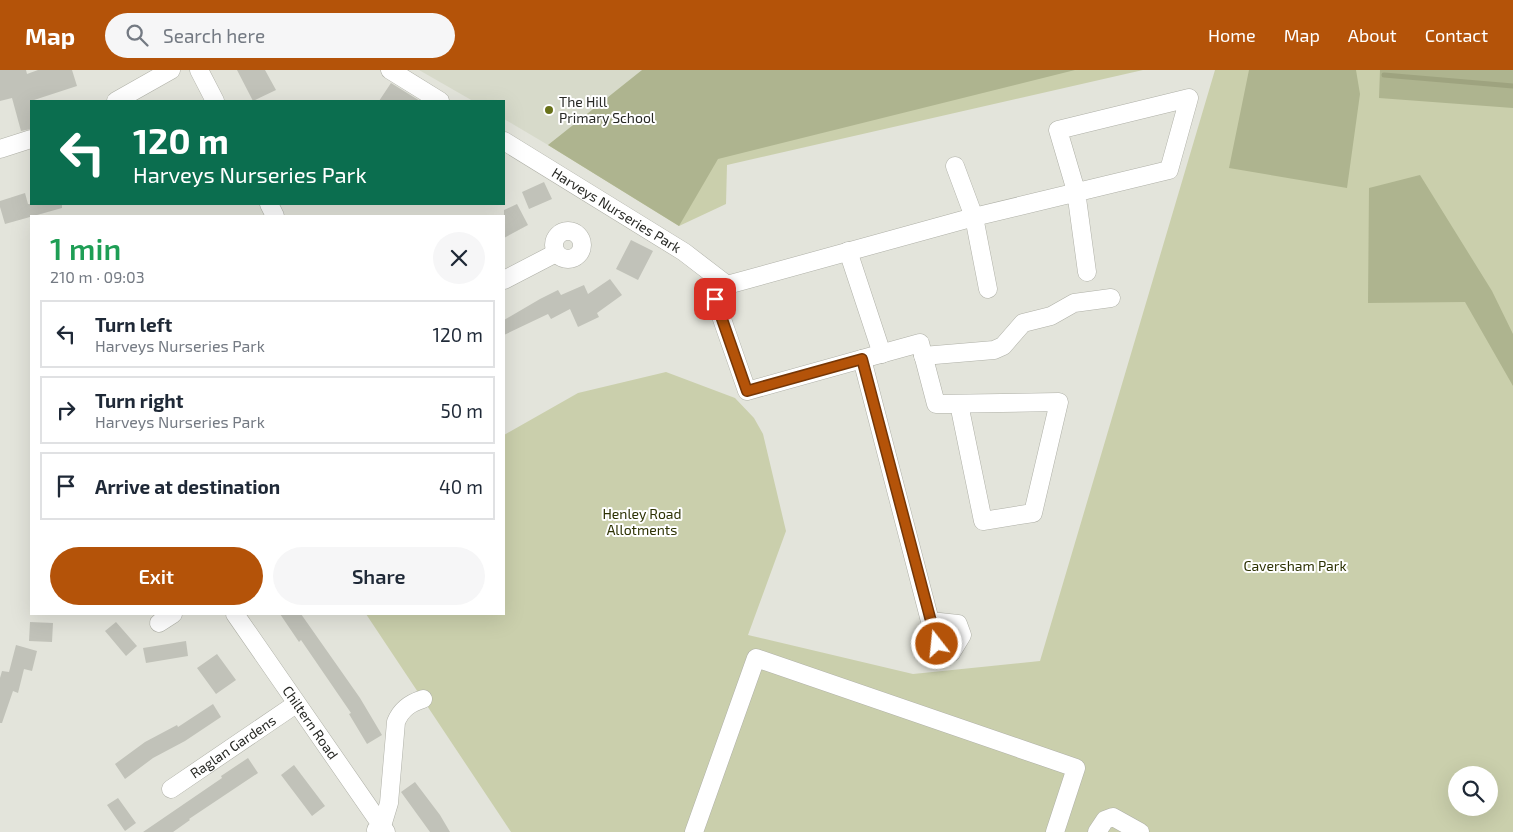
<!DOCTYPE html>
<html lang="en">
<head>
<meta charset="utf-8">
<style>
  body { margin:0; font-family:"Exo 2",sans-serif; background:#f6f6f7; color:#1f2937; height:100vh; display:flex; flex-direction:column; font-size:19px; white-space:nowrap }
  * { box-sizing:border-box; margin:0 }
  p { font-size:16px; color:#747a83 }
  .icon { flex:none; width:28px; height:28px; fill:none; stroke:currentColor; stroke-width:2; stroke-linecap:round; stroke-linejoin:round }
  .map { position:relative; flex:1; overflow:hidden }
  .panel { position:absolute; left:30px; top:145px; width:475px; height:400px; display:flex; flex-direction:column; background:#fff; border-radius:0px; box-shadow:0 5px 20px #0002 }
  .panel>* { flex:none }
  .banner { position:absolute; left:30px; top:30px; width:475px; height:105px; border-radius:0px; box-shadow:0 5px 20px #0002; background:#0b6e4f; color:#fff; overflow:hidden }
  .controls { position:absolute; left:1448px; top:696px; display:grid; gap:10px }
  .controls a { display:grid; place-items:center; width:50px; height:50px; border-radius:50%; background:#fff; box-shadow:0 5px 20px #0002; font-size:25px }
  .pin { position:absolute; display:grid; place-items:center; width:42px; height:42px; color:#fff; margin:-21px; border-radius:10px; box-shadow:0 2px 8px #0006 }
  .me { position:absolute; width:55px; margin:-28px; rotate:344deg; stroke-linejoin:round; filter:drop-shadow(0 0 4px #0008) }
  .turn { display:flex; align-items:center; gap:18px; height:105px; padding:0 20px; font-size:22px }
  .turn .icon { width:65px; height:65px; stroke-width:2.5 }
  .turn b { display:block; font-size:35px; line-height:42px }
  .round { display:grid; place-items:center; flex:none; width:52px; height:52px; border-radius:26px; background:#f6f6f7 }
  .head { display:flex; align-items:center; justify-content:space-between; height:85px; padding:0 20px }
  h1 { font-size:30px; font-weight:600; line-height:38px; color:#1e9e55 }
  .primary-button { display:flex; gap:10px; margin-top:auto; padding:10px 20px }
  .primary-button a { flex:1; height:58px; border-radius:30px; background:#b45309; color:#fff; font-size:20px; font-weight:600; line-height:58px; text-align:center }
  .primary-button a+a { background:#f6f6f7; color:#1f2937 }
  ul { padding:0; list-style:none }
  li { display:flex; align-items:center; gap:15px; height:68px; margin:0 10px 8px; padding:0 10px; border:2px solid #e0e1e3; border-radius:0px }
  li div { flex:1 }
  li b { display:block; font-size:19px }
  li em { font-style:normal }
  header { display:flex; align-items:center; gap:30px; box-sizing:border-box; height:70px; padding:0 25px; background:#b45309; color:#fff }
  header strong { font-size:24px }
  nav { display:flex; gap:28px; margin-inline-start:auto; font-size:18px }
  .search { width:350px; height:45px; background:#f6f6f7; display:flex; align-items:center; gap:12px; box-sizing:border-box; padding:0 18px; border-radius:28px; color:#747a83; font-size:19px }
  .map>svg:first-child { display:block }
</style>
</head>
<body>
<header>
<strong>Map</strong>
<div class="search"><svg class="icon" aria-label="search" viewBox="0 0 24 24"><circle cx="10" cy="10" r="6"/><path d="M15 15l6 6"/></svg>Search here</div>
<nav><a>Home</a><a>Map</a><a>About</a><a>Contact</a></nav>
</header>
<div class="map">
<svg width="1513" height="762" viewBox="0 0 1513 762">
  <rect width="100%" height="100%" fill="#e3e4db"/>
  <!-- built -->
  <path fill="#d7daca" d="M 419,0 L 647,0 L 548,75 L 504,49 L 504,31 L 473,31 Z"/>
  <!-- green -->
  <path fill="#cacfac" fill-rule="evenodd" d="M 647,0 L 1143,0 L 727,95 L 726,134 L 679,156 L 548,75 Z
    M 1215,0 L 1513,0 L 1513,762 L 511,762 L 366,544 L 504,544 L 504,365 L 578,323 L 666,302 L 735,328 L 754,348 L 763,364 L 786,461 L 748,565 L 913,604 L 1040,591 ZM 1456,705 L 1489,705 L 1489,738 L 1456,738 Z"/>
  <!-- forest -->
  <path fill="#aeb48f" d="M 642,0 L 1075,0 L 718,89 L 679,156 L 548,75 Z
    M 1249,0 L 1356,0 L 1360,24 L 1347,118 L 1229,98 Z
    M 1380,0 L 1513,0 L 1513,38 L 1379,28 Z
    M 1420,105 L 1492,221 L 1513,264 L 1513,316 L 1465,232 L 1368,233 L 1369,118 Z"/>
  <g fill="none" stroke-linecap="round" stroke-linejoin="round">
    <!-- stream -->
    <path stroke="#9ea37f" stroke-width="5" d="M 1384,5 L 1513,16"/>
  </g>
  <!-- building -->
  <path fill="#c1c2b9" d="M 0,0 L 26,0 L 27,4 L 38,0 L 72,0 L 77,16 L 31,31 L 31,59 L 21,61 L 12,28 L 0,31 Z
    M 237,0 L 265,0 L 276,20 L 253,31 Z
    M 391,13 L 420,31 L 379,31 Z
    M 544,112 L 552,129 L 529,139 L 522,122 Z
    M 25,123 L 28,134 L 62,134 L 62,138 L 5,154 L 0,137 L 0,131 Z
    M 517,134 L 528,155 L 504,168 L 504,140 Z
    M 631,170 L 653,181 L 638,210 L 616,199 Z
    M 610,209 L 622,225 L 597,243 L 599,247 L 578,257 L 570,239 L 551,249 L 548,244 L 504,265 L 504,250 L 540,229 L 558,220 L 561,225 L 584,215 L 588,224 Z
    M 280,544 L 301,544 L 360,628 L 382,665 L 367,674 L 349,644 L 351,643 L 301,570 L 299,572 Z
    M 30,552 L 53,553 L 52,572 L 29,571 Z
    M 116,552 L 137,576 L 126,586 L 105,561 Z
    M 186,571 L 188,586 L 146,593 L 143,578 Z
    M 16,575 L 37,581 L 32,601 L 24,599 L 18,623 L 13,621 L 2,653 L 0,653 L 0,608 L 2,601 L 9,602 Z
    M 217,584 L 236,610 L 216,624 L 197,598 Z
    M 213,634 L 221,647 L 185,671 L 153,688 L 125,709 L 115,694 L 145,672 L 177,655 L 178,657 Z
    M 248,688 L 258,703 L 189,749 L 190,750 L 173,762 L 143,762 L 222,708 L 221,706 Z
    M 294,695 L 325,736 L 312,746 L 281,705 Z
    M 415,712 L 440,745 L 450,762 L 430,762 L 401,722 Z
    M 118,728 L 136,753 L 125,761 L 107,735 Z"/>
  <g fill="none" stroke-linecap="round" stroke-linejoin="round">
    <!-- minor casing -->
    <g stroke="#afb0a7" stroke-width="19">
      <g id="minor">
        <path d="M 199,0 L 215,31"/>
        <path d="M 390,0 L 440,31"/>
        <path d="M 116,31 L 171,0"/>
        <path id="s1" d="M 504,71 L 684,182 L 727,215"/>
        <path d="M 0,79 L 31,69"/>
        <path d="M 955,96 L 974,147 L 988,219"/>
        <path d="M 269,134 L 275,146"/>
        <circle cx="568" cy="175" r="14"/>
        <path d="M 848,181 L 882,284"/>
        <path d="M 504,210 L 556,183"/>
        <path d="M 923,286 L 994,280 L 1003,276 L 1023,253 L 1051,246 L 1074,233 L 1111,228"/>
        <path d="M 862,289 L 920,273 L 936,334 L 1059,332 L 1033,443 L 983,451 L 959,334"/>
        <path id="s2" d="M 235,544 L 386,762"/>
        <path d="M 930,551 L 958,554 L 962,565 L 951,583 L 937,574 L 930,551 L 862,289 L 747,321 L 715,229 L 727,215 L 974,147 L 1169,100 L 1189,28 L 1058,60 L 1076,121 L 1087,202"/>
        <path d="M 159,553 L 173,544"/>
        <path id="s3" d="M 171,719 L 296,634"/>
        <path d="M 376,760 L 382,756 L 389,733 L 396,652 C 401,639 410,633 423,629"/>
        <path d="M 694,762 L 756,588 L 1076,698 L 1055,762"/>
        <path d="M 1097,762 L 1105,750 L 1113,747 L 1140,762"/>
      </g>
    </g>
    <!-- minor -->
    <use href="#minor" stroke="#fff" stroke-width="18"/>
  </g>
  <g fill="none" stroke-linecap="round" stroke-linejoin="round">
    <!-- route casing -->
    <g stroke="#753606" stroke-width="12">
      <path id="route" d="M 715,229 L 747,321 L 862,289 L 937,574"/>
    </g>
    <!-- route -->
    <use href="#route" stroke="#b45309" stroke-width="9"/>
  </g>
  <!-- markers -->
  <circle fill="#69721a" stroke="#fff" stroke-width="2" cx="549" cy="40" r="5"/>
  <g text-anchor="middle" stroke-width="4" stroke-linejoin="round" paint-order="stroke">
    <!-- poi labels -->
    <g font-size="14" fill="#282925" stroke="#fff" text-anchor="start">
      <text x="559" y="37">The Hill<tspan x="559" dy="16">Primary School</tspan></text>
    </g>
    <!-- street labels -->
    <g font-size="14" fill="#282925" stroke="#fff">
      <text dy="5" stroke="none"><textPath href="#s1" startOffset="132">Harveys Nurseries Park</textPath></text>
      <text dy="5" stroke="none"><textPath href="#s2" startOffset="132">Chiltern Road</textPath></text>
      <text dy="5" stroke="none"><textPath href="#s3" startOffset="75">Raglan Gardens</textPath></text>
    </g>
    <!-- park labels -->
    <g font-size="14" fill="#2d3203" stroke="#fff">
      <text x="642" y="449">Henley Road<tspan x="642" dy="16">Allotments</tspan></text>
      <text x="1295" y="501">Caversham Park</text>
    </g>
  </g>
</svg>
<div class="controls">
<a><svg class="icon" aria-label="search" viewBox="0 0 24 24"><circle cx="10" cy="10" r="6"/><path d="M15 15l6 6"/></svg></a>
</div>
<div class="pin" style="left:715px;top:229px;background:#d93025"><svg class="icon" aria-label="arrive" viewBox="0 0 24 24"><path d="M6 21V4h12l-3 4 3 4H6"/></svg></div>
<svg class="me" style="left:937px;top:574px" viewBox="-20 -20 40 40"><circle r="17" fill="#b45309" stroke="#fff" stroke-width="3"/><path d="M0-11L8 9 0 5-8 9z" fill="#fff"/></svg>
<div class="banner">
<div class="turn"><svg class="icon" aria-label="left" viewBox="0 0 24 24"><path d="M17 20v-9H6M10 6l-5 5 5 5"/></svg><div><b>120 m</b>Harveys Nurseries Park</div></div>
</div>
<section class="panel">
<div class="head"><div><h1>1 min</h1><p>210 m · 09:03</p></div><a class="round"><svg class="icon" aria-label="close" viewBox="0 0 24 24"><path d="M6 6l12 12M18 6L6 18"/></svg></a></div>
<ul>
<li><svg class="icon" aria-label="left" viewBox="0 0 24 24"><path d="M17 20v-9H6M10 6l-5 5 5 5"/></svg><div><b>Turn left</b><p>Harveys Nurseries Park</p></div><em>120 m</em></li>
<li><svg class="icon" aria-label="right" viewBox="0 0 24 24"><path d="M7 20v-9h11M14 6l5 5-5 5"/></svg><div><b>Turn right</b><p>Harveys Nurseries Park</p></div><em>50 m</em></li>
<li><svg class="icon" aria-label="arrive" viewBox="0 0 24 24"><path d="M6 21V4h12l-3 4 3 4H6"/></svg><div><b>Arrive at destination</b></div><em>40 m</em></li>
</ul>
<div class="primary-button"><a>Exit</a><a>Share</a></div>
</section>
</div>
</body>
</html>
